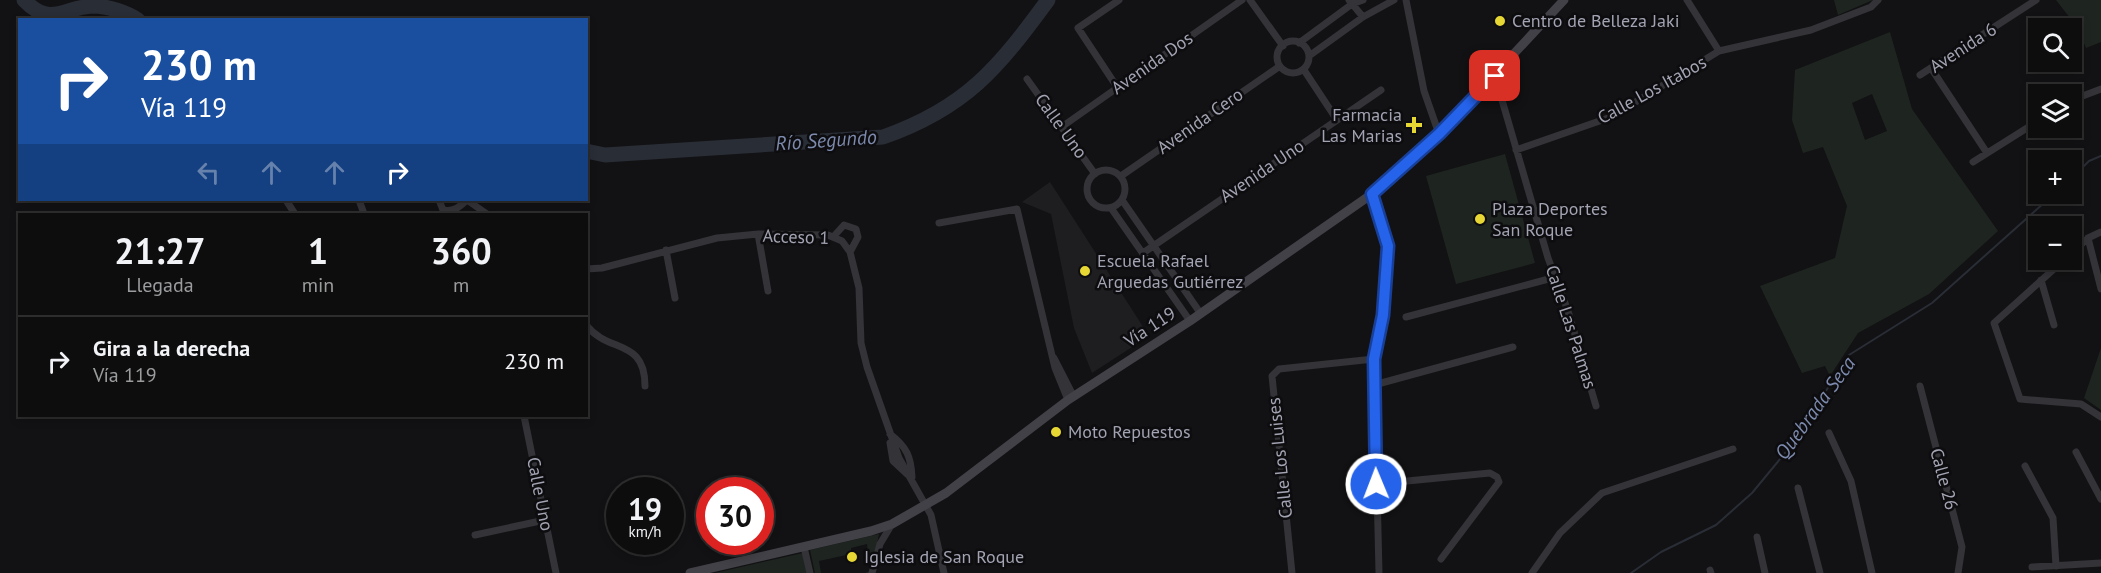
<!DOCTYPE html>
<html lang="es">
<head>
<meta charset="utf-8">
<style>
  body { margin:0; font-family:"PT Sans",sans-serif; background:#1c1b1c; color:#f1f3f6; height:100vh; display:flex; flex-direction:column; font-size:22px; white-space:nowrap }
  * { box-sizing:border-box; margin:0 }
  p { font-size:20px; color:#9b9c9e }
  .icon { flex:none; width:33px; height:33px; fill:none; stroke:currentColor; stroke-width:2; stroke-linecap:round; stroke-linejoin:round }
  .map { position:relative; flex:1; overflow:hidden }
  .drawer { position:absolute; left:18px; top:213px; width:570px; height:204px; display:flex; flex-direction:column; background:#0e0d0e; border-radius:0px; box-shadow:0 3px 9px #0003,0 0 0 2px #2e2d2e }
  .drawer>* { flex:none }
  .hud { position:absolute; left:18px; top:18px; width:570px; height:183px; border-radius:0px; box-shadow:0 3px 9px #0003,0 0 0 2px #2e2d2e; background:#1a4fa0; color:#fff; overflow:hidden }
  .controls { position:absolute; left:2028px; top:18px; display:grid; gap:12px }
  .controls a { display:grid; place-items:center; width:54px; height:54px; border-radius:0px; background:#0e0d0e; box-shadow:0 3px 9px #0003,0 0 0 2px #2e2d2e; font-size:30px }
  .speed { position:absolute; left:606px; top:477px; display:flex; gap:12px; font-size:30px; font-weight:700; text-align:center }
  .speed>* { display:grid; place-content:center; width:78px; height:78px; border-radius:50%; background:#0e0d0e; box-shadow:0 3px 9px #0003,0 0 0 2px #2e2d2e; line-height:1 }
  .speed small { font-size:15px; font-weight:400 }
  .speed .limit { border:9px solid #d22; background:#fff; color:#111 }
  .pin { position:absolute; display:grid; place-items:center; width:51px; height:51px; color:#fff; margin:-26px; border-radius:12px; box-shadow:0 3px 9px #0006 }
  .me { position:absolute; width:66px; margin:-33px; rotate:359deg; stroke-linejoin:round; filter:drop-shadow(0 0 4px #0008) }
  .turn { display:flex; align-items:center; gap:21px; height:126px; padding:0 24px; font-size:27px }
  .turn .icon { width:78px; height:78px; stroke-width:2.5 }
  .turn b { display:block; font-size:42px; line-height:51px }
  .lanes { display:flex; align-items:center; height:57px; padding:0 24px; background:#0003; justify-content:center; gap:30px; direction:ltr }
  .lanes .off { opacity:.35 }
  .eta { display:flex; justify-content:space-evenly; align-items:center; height:102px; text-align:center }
  .eta b { font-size:36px; font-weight:700; line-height:42px }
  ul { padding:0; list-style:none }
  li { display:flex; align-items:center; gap:18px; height:90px; padding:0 24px; border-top:2px solid #2e2d2e }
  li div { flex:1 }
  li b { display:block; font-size:22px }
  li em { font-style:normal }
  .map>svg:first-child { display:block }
</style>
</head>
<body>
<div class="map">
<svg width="2101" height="573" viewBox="0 0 2101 573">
  <rect width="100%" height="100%" fill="#121113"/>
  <!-- built -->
  <path fill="#1e1d20" d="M 1050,182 L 1149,336 L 1092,373 L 1074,328 L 1051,214 L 1022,202 Z"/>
  <!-- green -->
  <path fill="#1e2520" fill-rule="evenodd" d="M 1834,0 L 1873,0 L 1838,15 Z
    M 2056,0 L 2101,0 L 2101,42 L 2086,48 L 2077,27 Z
    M 1890,32 L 1912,109 L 1998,231 L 1929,294 L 1858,333 L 1830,376 L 1825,366 L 1802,373 L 1760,286 L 1835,258 L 1847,206 L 1823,147 L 1803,153 L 1792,120 L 1795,70 ZM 1872,94 L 1887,131 L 1865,140 L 1852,103 Z
    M 1505,154 L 1535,263 L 1456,284 L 1426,176 Z
    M 2101,348 L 2101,410 L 2084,398 Z
    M 879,534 L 871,573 L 865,573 L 870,571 L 867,544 L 851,548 L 851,554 L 819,561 L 821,573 L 815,573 L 810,550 Z
    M 803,553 L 808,573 L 715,573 Z"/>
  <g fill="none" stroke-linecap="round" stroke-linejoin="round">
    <!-- stream -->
    <path stroke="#292d36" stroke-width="2" d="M 2072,178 L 2089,161 L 2101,156
      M 1631,573 L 1661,552 L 1716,525 L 1752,493 L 1790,447 L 1849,355 L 1932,303 L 2054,194"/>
    <!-- river -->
    <path stroke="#292d36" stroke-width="15" d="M 24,0 C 51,28 63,7 93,6 C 107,6 126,12 138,20
      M 586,151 L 605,155 L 883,137 C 966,108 998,68 1048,0"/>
    <!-- street -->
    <path stroke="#333338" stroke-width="7" d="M 1250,0 L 1283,46
      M 1349,0 L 1363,17
      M 1406,0 L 1424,91 L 1439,134
      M 1687,0 L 1719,51
      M1277 57a16 16 0 1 1 32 0a16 16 0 1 1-32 0Z
      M 1299,43 L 1352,4 L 1363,0
      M 1309,56 L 1363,17 L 1394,0
      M 1931,68 L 1987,153
      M 1304,70 L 1337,120
      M 1920,75 L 2036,0
      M 1495,76 L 1548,258 L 1568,311 L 1596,406
      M 1027,79 L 1095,174
      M 1117,87 L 1078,28 L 1119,0
      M 2072,100 L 2101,89
      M 1063,126 L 1242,0
      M 1516,150 L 1611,117 L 1719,51 L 1811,30 L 1871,7 L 1878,0
      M 1973,162 L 2038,121
      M1087 189a19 19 0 1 1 38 0a19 19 0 1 1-38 0Z
      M 1121,176 L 1280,66
      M 1372,194 L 1388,246 L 1383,315 L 1374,359 L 1379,573
      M 286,200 L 295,214
      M 359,200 L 363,211
      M 439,200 L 443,210 C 454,212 459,207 467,200
      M 467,200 L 487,214
      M 1122,200 L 1201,314
      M 1111,208 L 1190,321
      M 939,223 L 1017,209 L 1055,368 L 1068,400
      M 758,234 L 768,291
      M 834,236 L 844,225 L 856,229 L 858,237 L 850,252
      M 2088,238 L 2101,289
      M 666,250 L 675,298
      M 1143,253 L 1381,90
      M 2072,253 L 2088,238 L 2101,232
      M 2064,260 L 1994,323 L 2020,399 L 2081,404 L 2101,417
      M 586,269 L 602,268 L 717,238 L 758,234 L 828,235 L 842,241 L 850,252 L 859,288 L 861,343 L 867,367 L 899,458 L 931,515 L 944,573
      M 2041,280 L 2054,325
      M 1406,317 L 1556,277
      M 586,325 C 609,354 645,338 645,386
      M 1054,358 L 1074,397
      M 1374,385 L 1513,347
      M 1920,386 L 1962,547 L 1958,573
      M 524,416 L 556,573
      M 1829,433 L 1851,481 L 1872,573
      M 890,434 C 907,447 911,457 912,477
      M 890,443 L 893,461 L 908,475
      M 2076,452 L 2101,499
      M 2025,466 L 2053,518 L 2056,566
      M 1376,484 L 1490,473 L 1497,477 L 1499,482 L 1441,559
      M 1798,488 L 1820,573
      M 475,535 L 545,520
      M 1757,537 L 1765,573
      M 804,547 L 810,573
      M 2032,567 L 2101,563
      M 1710,570 L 1711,573
      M 872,573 L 880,544 L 892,524
      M 1292,573 L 1272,376 L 1279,369 L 1374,359
      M 1532,573 L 1560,533 L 1602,493 L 1733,449"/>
    <!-- secondary -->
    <path stroke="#414147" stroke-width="9" d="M 690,573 L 871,531 L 892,524 L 946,493 L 1068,400 L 1190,321 L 1372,194 L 1439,134 L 1564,0"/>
  </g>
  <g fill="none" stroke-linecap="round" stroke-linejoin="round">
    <!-- route casing -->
    <g stroke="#184099" stroke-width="15">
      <path id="route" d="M 1376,484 L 1374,359 L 1383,315 L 1388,246 L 1372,194 L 1439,134 L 1495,76"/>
    </g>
    <!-- route -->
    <use href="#route" stroke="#2563eb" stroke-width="10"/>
  </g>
  <!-- markers -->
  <g fill="#e7d735" stroke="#0d0c0e" stroke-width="2">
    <circle cx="1500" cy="21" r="6"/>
    <path d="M1411 116h6v6h6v6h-6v6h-6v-6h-6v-6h6z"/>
    <circle cx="1480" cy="219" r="6"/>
    <circle cx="1085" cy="271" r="6"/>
    <circle cx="1056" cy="432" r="6"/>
    <circle cx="852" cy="557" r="6"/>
  </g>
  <g text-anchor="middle" stroke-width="5" stroke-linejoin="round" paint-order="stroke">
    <!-- poi labels -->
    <g font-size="18" fill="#a3a4b3" stroke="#0d0c0e" text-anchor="start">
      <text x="1512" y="27">Centro de Belleza Jaki</text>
      <text x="1402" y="121" text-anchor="end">Farmacia<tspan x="1402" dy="21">Las Marias</tspan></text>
      <text x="1492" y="215">Plaza Deportes<tspan x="1492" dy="21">San Roque</tspan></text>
      <text x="1097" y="267">Escuela Rafael<tspan x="1097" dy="21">Arguedas Gutiérrez</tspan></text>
      <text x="1068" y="438">Moto Repuestos</text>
      <text x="864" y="563">Iglesia de San Roque</text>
    </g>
    <!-- street labels -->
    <g font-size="18" fill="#a3a4b3" stroke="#0d0c0e">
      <text transform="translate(1963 48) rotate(-33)" y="6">Avenida 6</text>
      <text transform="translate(1152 63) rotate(-35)" y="6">Avenida Dos</text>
      <text transform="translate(1652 90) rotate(-29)" y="6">Calle Los Itabos</text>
      <text transform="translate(1200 121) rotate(-35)" y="6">Avenida Cero</text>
      <text transform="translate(1061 126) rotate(54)" y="6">Calle Uno</text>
      <text transform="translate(1262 171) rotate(-34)" y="6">Avenida Uno</text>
      <text transform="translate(796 237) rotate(2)" y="6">Acceso 1</text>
      <text transform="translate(1150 327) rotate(-33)" y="6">Vía 119</text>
      <text transform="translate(1571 327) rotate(72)" y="6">Calle Las Palmas</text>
      <text transform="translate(1280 458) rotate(-96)" y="6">Calle Los Luises</text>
      <text transform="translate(1944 479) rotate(75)" y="6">Calle 26</text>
      <text transform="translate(540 494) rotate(79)" y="6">Calle Uno</text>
    </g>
    <!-- water labels -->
    <g font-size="20" font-style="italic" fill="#7c8aad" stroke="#0d0c0e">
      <text transform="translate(826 140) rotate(-4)" y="7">Río Segundo</text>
      <text transform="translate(1815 408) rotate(-54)" y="7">Quebrada Seca</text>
    </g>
  </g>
</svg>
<div class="controls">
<a><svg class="icon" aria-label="search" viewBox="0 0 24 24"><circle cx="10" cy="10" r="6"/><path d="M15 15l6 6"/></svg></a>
<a><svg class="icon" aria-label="layers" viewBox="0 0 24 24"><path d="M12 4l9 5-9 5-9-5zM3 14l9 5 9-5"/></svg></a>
<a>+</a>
<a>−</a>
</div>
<div class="speed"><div>19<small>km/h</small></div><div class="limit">30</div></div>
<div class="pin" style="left:1495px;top:76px;background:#d93025"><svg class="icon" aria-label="arrive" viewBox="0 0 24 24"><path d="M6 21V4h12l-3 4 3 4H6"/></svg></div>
<svg class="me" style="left:1376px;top:484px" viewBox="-20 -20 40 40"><circle r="17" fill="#2563eb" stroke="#fff" stroke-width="3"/><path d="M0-11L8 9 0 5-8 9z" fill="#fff"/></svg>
<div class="hud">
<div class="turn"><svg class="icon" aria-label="right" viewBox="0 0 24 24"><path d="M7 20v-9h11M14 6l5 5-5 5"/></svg><div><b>230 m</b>Vía 119</div></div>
<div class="lanes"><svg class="icon off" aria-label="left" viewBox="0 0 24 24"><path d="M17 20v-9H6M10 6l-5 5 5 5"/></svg><svg class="icon off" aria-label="ahead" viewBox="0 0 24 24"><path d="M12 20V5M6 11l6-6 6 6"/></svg><svg class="icon off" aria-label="ahead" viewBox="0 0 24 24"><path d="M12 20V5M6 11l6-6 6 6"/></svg><svg class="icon" aria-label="right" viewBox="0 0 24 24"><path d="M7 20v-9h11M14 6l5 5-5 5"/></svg></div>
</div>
<section class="drawer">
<div class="eta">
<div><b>21:27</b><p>Llegada</p></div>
<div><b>1</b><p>min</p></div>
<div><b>360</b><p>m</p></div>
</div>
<ul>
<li><svg class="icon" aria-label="right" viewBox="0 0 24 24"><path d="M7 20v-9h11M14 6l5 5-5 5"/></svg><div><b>Gira a la derecha</b><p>Vía 119</p></div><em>230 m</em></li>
</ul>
</section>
</div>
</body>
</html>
